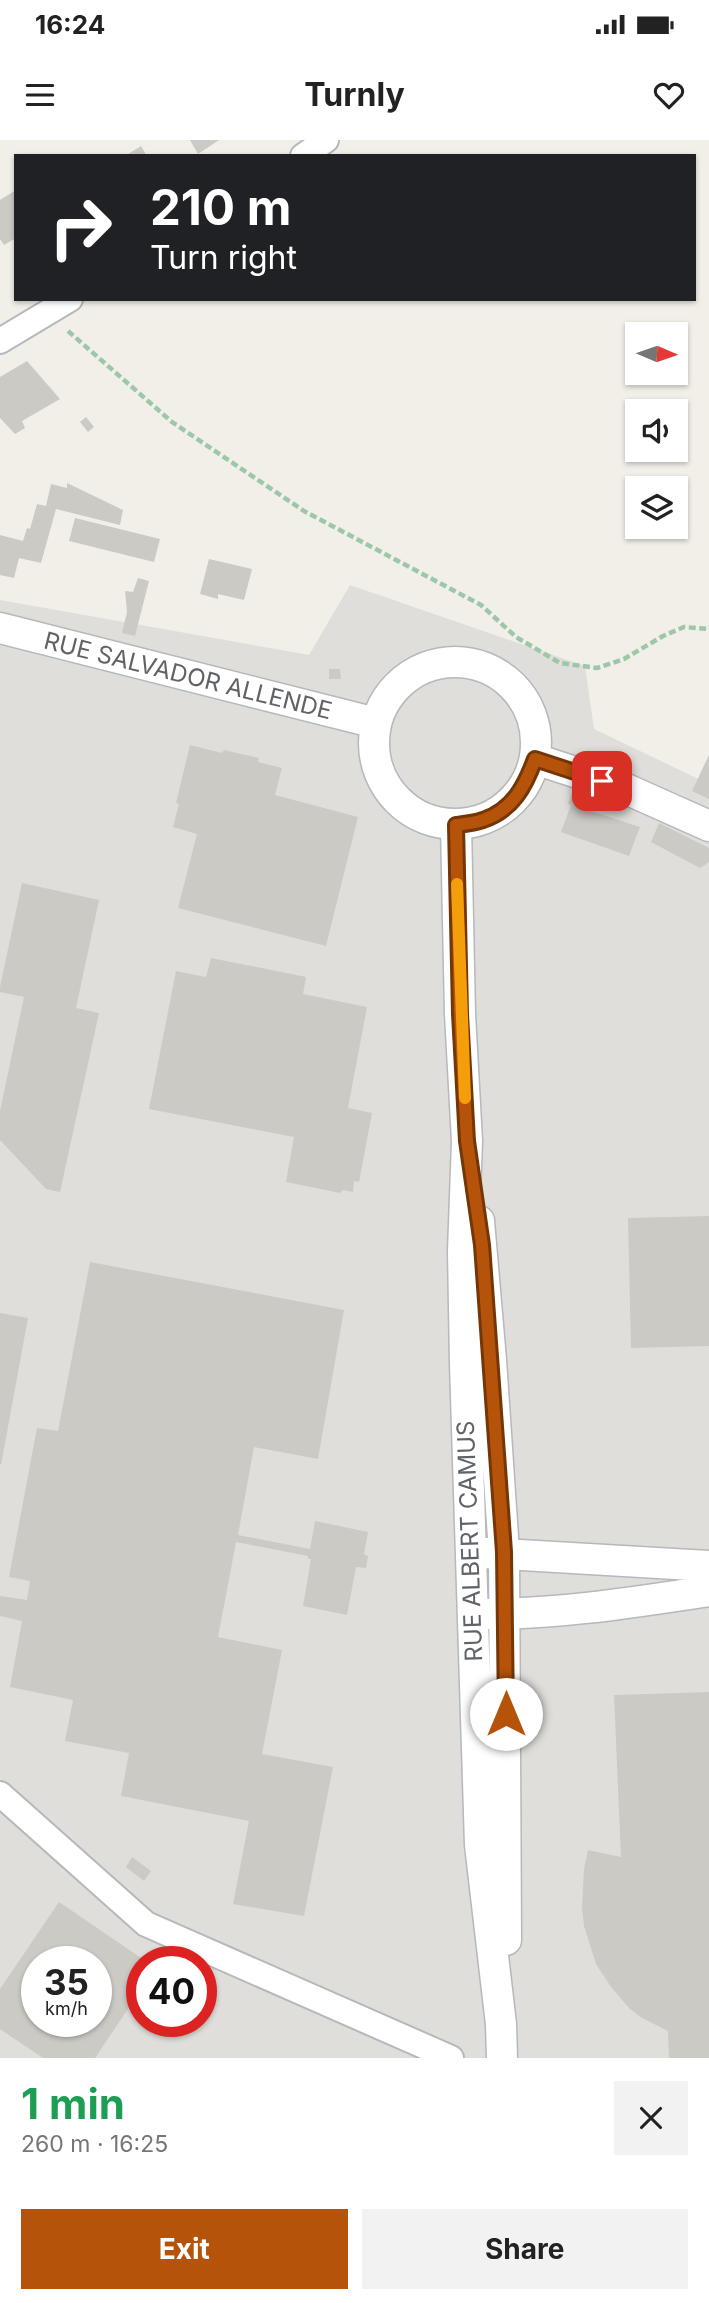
<!DOCTYPE html>
<html lang="en">
<head>
<meta charset="utf-8">
<style>
  body { margin:0; font-family:Inter,sans-serif; background:#f2f2f2; color:#222; height:100vh; display:flex; flex-direction:column; font-size:26px; white-space:nowrap }
  * { box-sizing:border-box; margin:0 }
  p { font-size:23px; color:#767676 }
  .icon { flex:none; width:38px; height:38px; fill:none; stroke:currentColor; stroke-width:2; stroke-linecap:round; stroke-linejoin:round }
  .map { position:relative; height:1918px; overflow:hidden }
  .sheet { display:flex; flex-direction:column; background:#fff; flex:1 }
  .sheet>* { flex:none }
  .guide { position:absolute; left:14px; top:14px; width:682px; height:147px; border-radius:0px; box-shadow:0 2px 5px #0004; background:#202124; color:#fff; overflow:hidden }
  .needle { width:46px; rotate:92deg }
  .buttons { position:absolute; left:625px; top:182px; display:grid; gap:14px }
  .buttons a { display:grid; place-items:center; width:63px; height:63px; border-radius:0px; background:#fff; box-shadow:0 2px 5px #0004; font-size:35px }
  .speed { position:absolute; left:21px; top:1806px; display:flex; gap:14px; font-size:35px; font-weight:700; text-align:center }
  .speed>* { display:grid; place-content:center; width:91px; height:91px; border-radius:50%; background:#fff; box-shadow:0 2px 5px #0004; line-height:1 }
  .speed small { font-size:18px; font-weight:400 }
  .speed .limit { border:10px solid #d22; background:#fff; color:#111 }
  .pin { position:absolute; display:grid; place-items:center; width:60px; height:60px; color:#fff; margin:-30px; border-radius:14px; box-shadow:0 4px 10px #0006 }
  .me { position:absolute; width:77px; margin:-38px; rotate:0deg; stroke-linejoin:round; filter:drop-shadow(0 0 5px #0008) }
  .turn { display:flex; align-items:center; gap:24px; height:147px; padding:0 21px; font-size:32px }
  .turn .icon { width:91px; height:91px; stroke-width:2.5 }
  .turn b { display:block; font-size:49px; line-height:60px }
  .round { display:grid; place-items:center; flex:none; width:74px; height:74px; border-radius:0px; background:#f2f2f2 }
  .overview { display:flex; align-items:center; justify-content:space-between; height:119px; padding:0 21px }
  h1 { font-size:42px; font-weight:700; line-height:52px; color:#1e9e55 }
  .cta { display:flex; gap:14px; margin-top:auto; padding:14px 21px }
  .cta a { flex:1; height:80px; border-radius:0px; background:#b45309; color:#fff; font-size:28px; font-weight:700; line-height:80px; text-align:center }
  .cta a+a { background:#f2f2f2; color:#222 }
  .status { display:flex; justify-content:space-between; align-items:center; height:49px; padding:0 35px; background:#fff; direction:ltr }
  .status svg { height:19px; fill:currentColor }
  header { display:flex; justify-content:space-between; align-items:center; height:91px; padding:0 21px; background:#fff; font-size:32px; font-weight:700 }
  .map>svg:first-child { display:block }
</style>
</head>
<body>
<div class="status"><b>16:24</b><svg viewBox="0 0 49 12"><path d="M0 12V9h3v3zM5 12V6h3v6zM10 12V3h3v9zM15 12V0h3v12zM26 1h20v11H26zM47 4h2v5h-2z"/></svg></div>
<header><svg class="icon" aria-label="menu" viewBox="0 0 24 24"><path d="M4 6h16M4 12h16M4 18h16"/></svg>Turnly<svg class="icon" aria-label="heart" viewBox="0 0 24 24"><path d="M12 20l-8-8c-3-5 5-10 8-4 3-6 11-1 8 4z"/></svg></header>
<div class="map">
<svg width="709" height="1918" viewBox="0 0 709 1918">
  <rect width="100%" height="100%" fill="#f1efe8"/>
  <!-- industrial -->
  <path fill="#e0deda" fill-rule="evenodd" d="M 350,445 L 585,526 L 594,589 L 709,644 L 709,1918 L 0,1918 L 0,460 L 309,515 ZM 37,1822 L 96,1822 L 96,1881 L 37,1881 ZM 142,1822 L 201,1822 L 201,1881 L 142,1881 Z"/>
  <!-- building -->
  <path fill="#cccac5" fill-rule="evenodd" d="M 190,0 L 219,0 L 198,14 Z
    M 141,6 L 147,16 L 125,16 Z
    M 16,50 L 16,98 L 4,105 L 0,99 L 0,60 Z
    M 27,221 L 60,259 L 22,281 L 25,288 L 15,294 L 0,278 L 0,237 Z
    M 86,277 L 94,287 L 88,292 L 80,282 Z
    M 67,343 L 123,370 L 120,385 L 56,369 L 41,423 L 19,418 L 14,438 L 0,435 L 0,395 L 23,401 L 27,388 L 30,389 L 37,364 L 46,366 L 51,344 L 67,348 Z
    M 75,378 L 160,399 L 154,422 L 69,401 Z
    M 209,419 L 252,429 L 244,460 L 218,454 L 218,459 L 200,454 Z
    M 138,438 L 149,441 L 135,496 L 122,493 L 127,472 L 125,451 L 133,452 Z
    M 329,529 L 340,529 L 341,539 L 329,539 Z
    M 190,605 L 222,613 L 224,610 L 241,614 L 259,618 L 258,622 L 282,628 L 275,655 L 358,677 L 326,806 L 178,768 L 197,694 L 173,687 L 179,664 L 176,663 Z
    M 709,615 L 709,659 L 692,651 Z
    M 573,651 L 595,658 L 591,671 L 640,687 L 629,716 L 561,692 L 571,665 L 568,664 Z
    M 659,683 L 709,708 L 709,722 L 700,728 L 651,702 Z
    M 22,743 L 99,760 L 76,868 L 99,873 L 60,1052 L 46,1049 L 0,1000 L 0,971 L 24,857 L 0,852 L 0,847 Z
    M 211,818 L 306,837 L 303,854 L 367,867 L 348,968 L 372,973 L 359,1042 L 354,1041 L 353,1052 L 343,1050 L 340,1053 L 286,1042 L 294,997 L 149,969 L 176,831 L 206,837 Z
    M 709,1076 L 709,1206 L 631,1208 L 628,1078 Z
    M 90,1122 L 344,1170 L 318,1319 L 254,1307 L 238,1395 L 310,1409 L 315,1381 L 368,1392 L 364,1414 L 368,1416 L 366,1428 L 356,1427 L 347,1475 L 303,1466 L 311,1419 L 308,1419 L 308,1416 L 236,1402 L 218,1497 L 282,1510 L 262,1614 L 333,1627 L 304,1776 L 233,1764 L 249,1681 L 121,1656 L 129,1613 L 65,1601 L 73,1560 L 10,1547 L 22,1481 L 0,1476 L 0,1456 L 27,1460 L 30,1441 L 9,1437 L 37,1288 L 58,1291 Z
    M 0,1173 L 28,1178 L 1,1325 L 0,1324 Z
    M 709,1552 L 709,1918 L 669,1918 L 668,1891 L 642,1878 L 630,1869 L 611,1847 L 596,1824 L 584,1786 L 582,1767 L 584,1729 L 588,1710 L 621,1717 L 614,1555 Z
    M 132,1717 L 151,1731 L 144,1741 L 126,1727 Z
    M 59,1762 L 147,1822 L 142,1822 L 142,1848 L 95,1918 L 43,1918 L 0,1889 L 0,1849 ZM 37,1822 L 96,1822 L 96,1881 L 37,1881 Z"/>
  <g fill="none" stroke-linecap="round" stroke-linejoin="round">
    <!-- minor casing -->
    <g stroke="#b5b8bc" stroke-width="28">
      <path id="minor" d="M 303,16 L 326,0
        M 0,201 L 70,159
        M 0,1654 L 146,1784 L 451,1918"/>
    </g>
    <!-- tertiary casing -->
    <g stroke="#b5b8bc" stroke-width="33">
      <path id="tertiary" d="M 0,488 L 376,583
        M374 603a81 81 0 1 1 162 0a81 81 0 1 1-162 0Z
        M 535,619 L 624,648 L 709,686
        M 456,686 L 460,874 L 467,1001 L 463,1111 L 465,1224 L 480,1705 L 501,1884 L 502,1918
        M 479,1081 L 491,1220 L 504,1412 L 506,1800
        M 486,1413 L 709,1426
        M 487,1474 C 562,1474 635,1462 709,1451"/>
    </g>
    <!-- path -->
    <path stroke="#9cc7a9" stroke-width="4.5" stroke-dasharray="7 3.5" stroke-linecap="butt" d="M 68,191 L 172,282 L 304,371 L 481,465 L 516,497 L 560,523 L 597,528 L 624,519 L 663,496 L 684,487 L 709,489"/>
    <!-- minor -->
    <use href="#minor" stroke="#fff" stroke-width="24"/>
    <!-- tertiary -->
    <use href="#tertiary" stroke="#fff" stroke-width="30"/>
  </g>
  <g fill="none" stroke-linecap="round" stroke-linejoin="round">
    <!-- route casing -->
    <g stroke="#753606" stroke-width="18">
      <path id="route" d="M 506,1574 L 504,1412 L 482,1105 L 467,1001 L 460,874 L 456,685 C 465,684 475,683 483,680 C 513,670 525,646 535,619 L 602,641"/>
    </g>
    <!-- route -->
    <use href="#route" stroke="#b45309" stroke-width="12"/>
    <!-- slow -->
    <path stroke="#f59e0b" stroke-width="12" d="M 457,744 L 465,958"/>
  </g>
  <g text-anchor="middle" stroke-width="7" stroke-linejoin="round" paint-order="stroke">
    <!-- street labels -->
    <g font-size="24" fill="#5f6368" stroke="#fff">
      <text transform="translate(188 536) rotate(14)" y="8">RUE SALVADOR ALLENDE</text>
      <text transform="translate(470 1401) rotate(-92)" y="8">RUE ALBERT CAMUS</text>
    </g>
  </g>
</svg>
<div class="buttons">
<a><svg class="needle" viewBox="-14 -14 28 28"><path d="M0-13l5 13h-10z" fill="#e53935"/><path d="M0 13l5-13h-10z" fill="#767676"/></svg></a>
<a><svg class="icon" aria-label="sound" viewBox="0 0 24 24"><path d="M4 9h4l5-4v14l-5-4H4zM17 9q2 3 0 6"/></svg></a>
<a><svg class="icon" aria-label="layers" viewBox="0 0 24 24"><path d="M12 4l9 5-9 5-9-5zM3 14l9 5 9-5"/></svg></a>
</div>
<div class="speed"><div>35<small>km/h</small></div><div class="limit">40</div></div>
<div class="pin" style="left:602px;top:641px;background:#d93025"><svg class="icon" aria-label="arrive" viewBox="0 0 24 24"><path d="M6 21V4h12l-3 4 3 4H6"/></svg></div>
<svg class="me" style="left:506px;top:1574px" viewBox="-20 -20 40 40"><circle r="19" fill="#fff"/><path d="M0-13L10 11 0 6-10 11z" fill="#b45309"/></svg>
<div class="guide">
<div class="turn"><svg class="icon" aria-label="right" viewBox="0 0 24 24"><path d="M7 20v-9h11M14 6l5 5-5 5"/></svg><div><b>210 m</b>Turn right</div></div>
</div>
</div>
<section class="sheet">
<div class="overview"><div><h1>1 min</h1><p>260 m · 16:25</p></div><a class="round"><svg class="icon" aria-label="close" viewBox="0 0 24 24"><path d="M6 6l12 12M18 6L6 18"/></svg></a></div>
<div class="cta"><a>Exit</a><a>Share</a></div>
</section>
</body>
</html>
